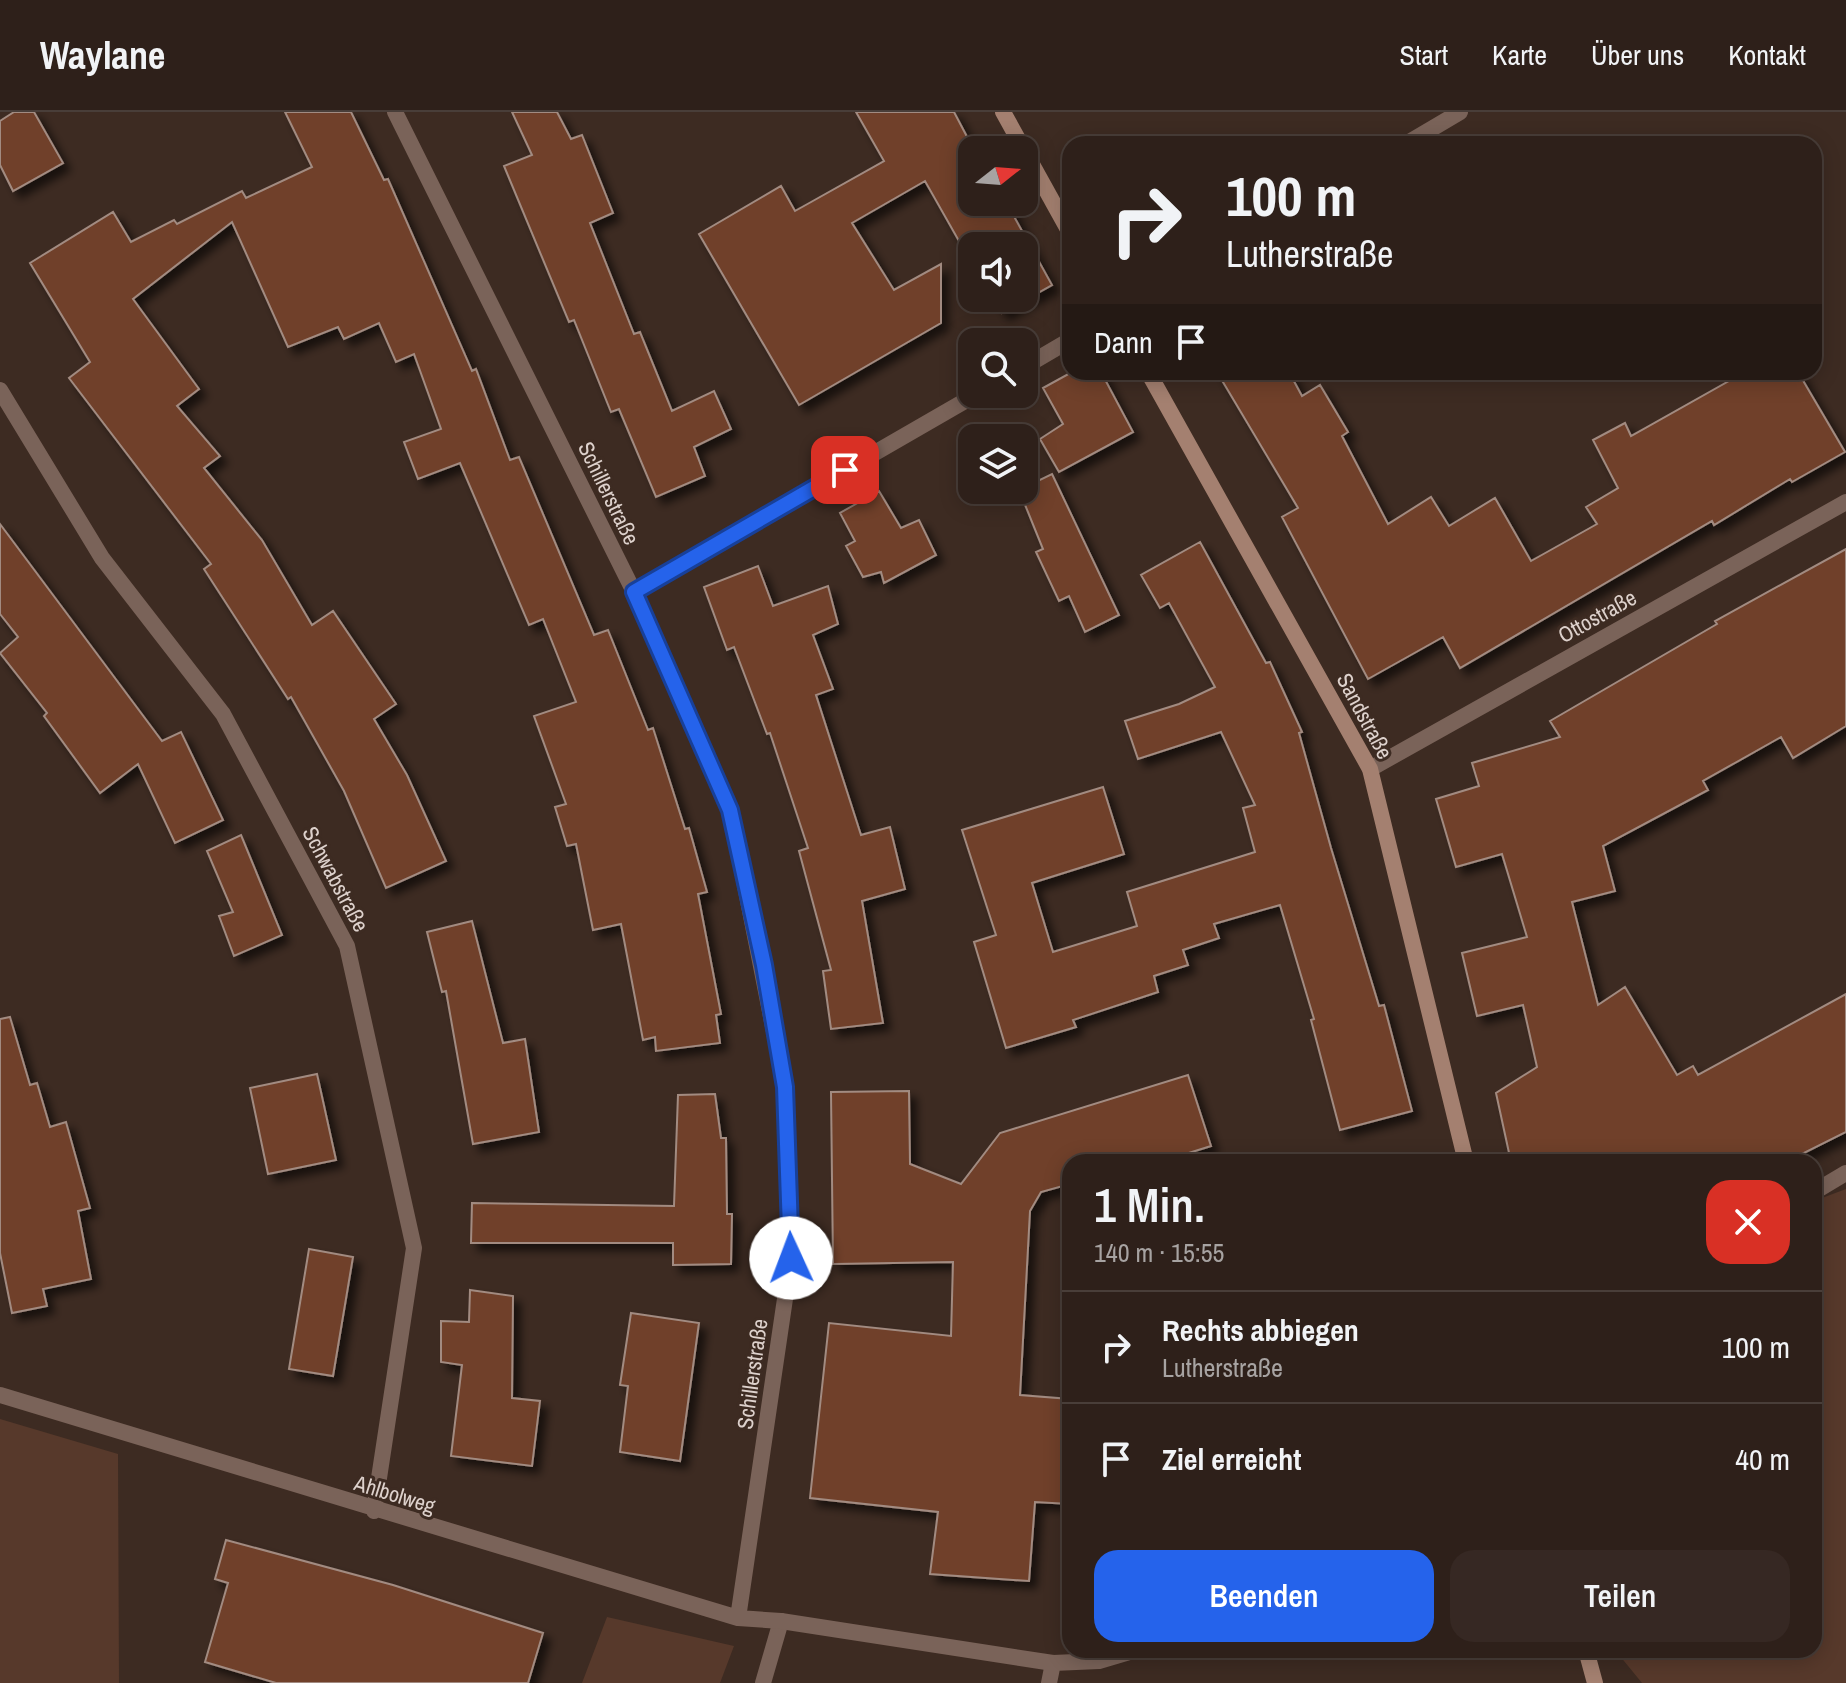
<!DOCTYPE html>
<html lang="de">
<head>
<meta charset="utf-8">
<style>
  body { margin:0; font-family:"Archivo Narrow",sans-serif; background:#362823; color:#f1f3f6; height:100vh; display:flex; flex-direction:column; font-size:30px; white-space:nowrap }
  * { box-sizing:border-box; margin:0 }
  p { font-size:26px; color:#a7a3a2 }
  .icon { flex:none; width:44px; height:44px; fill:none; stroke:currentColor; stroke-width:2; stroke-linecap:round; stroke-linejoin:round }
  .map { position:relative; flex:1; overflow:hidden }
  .details { position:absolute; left:1062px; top:1042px; width:760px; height:504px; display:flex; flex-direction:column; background:#2e201a; border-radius:24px; box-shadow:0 4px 20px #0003,0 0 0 2px #493e39 }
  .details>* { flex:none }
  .hud { position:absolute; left:1062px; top:24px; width:760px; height:244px; border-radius:24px; box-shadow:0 4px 20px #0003,0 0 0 2px #493e39; background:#2e201a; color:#f1f3f6; overflow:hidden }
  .needle { width:52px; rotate:73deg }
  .buttons { position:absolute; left:958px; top:24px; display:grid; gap:16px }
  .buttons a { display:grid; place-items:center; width:80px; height:80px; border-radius:16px; background:#2e201a; box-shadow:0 4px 20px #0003,0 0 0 2px #493e39; font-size:40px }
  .pin { position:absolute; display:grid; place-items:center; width:68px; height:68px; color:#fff; margin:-34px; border-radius:16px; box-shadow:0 4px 12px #0006 }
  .me { position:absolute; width:88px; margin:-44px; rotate:358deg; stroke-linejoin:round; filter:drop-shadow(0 0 6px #0008) }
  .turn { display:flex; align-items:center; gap:28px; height:168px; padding:0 32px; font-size:36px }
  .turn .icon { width:104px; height:104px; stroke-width:2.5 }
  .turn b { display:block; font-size:56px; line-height:68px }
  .then { display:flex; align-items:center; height:76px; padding:0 32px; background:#0003; gap:16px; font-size:30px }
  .round { display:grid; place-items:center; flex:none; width:84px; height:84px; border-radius:24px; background:#362823 }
  .overview { display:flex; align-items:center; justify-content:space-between; height:136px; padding:0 32px }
  h1 { font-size:48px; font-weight:600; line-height:60px }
  .cta { display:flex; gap:16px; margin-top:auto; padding:16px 32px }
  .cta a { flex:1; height:92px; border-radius:24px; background:#2563eb; color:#fff; font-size:32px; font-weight:600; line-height:92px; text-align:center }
  .cta a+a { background:#362823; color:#f1f3f6 }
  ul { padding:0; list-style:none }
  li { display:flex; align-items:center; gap:24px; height:112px; padding:0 32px; border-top:2px solid #493e39 }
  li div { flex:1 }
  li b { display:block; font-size:30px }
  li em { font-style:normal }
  header { display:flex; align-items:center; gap:48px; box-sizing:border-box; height:112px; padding:0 40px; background:#2e201a; border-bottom:2px solid #493e39 }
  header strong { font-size:38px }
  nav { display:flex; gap:44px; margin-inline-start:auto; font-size:28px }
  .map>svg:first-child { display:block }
</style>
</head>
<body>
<header>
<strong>Waylane</strong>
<nav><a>Start</a><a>Karte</a><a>Über uns</a><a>Kontakt</a></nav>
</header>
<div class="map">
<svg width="1846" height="1571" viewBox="0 0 1846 1571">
  <defs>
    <filter id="shadow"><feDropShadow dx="7" dy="7" stdDeviation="4" flood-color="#0009"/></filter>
  </defs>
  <rect width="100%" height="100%" fill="#3d2b22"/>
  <!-- green -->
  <path fill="#57392b" d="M 1846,1077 L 1846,1571 L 1642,1571 L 1615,1538 L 1814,1538 L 1814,1089 Z
    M 0,1307 L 118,1342 L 119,1571 L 0,1571 Z
    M 607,1505 L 734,1534 L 720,1571 L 582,1571 Z"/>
  <!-- building -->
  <path fill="#6f3f29" stroke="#a28b81" stroke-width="2" filter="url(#shadow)" d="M 14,0 L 34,0 L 63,51 L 13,79 L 0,53 L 0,9 Z
    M 285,0 L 351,0 L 384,68 L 388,67 L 472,259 L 476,257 L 510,348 L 519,345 L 594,523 L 608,518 L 648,618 L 653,616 L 685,717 L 689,716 L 707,780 L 698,782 L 721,902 L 716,903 L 720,931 L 656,939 L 655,925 L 643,928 L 621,812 L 593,818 L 576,732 L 567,734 L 555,695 L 566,692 L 534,604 L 576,590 L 543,507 L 529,513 L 460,351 L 418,367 L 404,330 L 441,317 L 414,242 L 396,250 L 379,211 L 344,227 L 338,215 L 288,235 L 232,110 L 133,187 L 199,277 L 177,294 L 220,344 L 204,356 L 262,428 L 312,513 L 333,499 L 396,592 L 374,607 L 407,663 L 446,749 L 386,776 L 344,679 L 291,585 L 288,587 L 204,457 L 211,452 L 69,266 L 90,250 L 30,151 L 113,100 L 131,130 L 174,108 L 177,112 L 242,79 L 246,86 L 312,55 Z
    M 512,0 L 557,0 L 571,27 L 582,23 L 613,101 L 590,111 L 634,222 L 640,220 L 672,299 L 714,279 L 731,317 L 694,335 L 705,364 L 656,385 L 619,297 L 611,300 L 574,208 L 569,210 L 504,54 L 532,43 Z
    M 856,0 L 954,0 L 974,38 L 972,90 L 1006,90 L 1052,173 L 1002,201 L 994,186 L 1024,186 L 1024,134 L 972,134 L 972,152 L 925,69 L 852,111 L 894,178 L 941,152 L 941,211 L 799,293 L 699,122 L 781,74 L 795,99 L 884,49 Z
    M 1072,260 L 1101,260 L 1133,320 L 1059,360 L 1040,327 L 1063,312 L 1043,276 Z
    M 1217,260 L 1289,260 L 1302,284 L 1320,273 L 1348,320 L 1342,324 L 1388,412 L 1431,385 L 1449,414 L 1495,386 L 1531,449 L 1597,412 L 1586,395 L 1618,376 L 1593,328 L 1625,311 L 1631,324 L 1745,260 L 1798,260 L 1845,340 L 1792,370 L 1790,367 L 1714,413 L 1712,409 L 1460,556 L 1443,525 L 1368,567 L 1282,405 L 1298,396 Z
    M 1052,362 L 1119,503 L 1085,520 L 1069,484 L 1059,489 L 1036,440 L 1043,437 L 1019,378 Z
    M 879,379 L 901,416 L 919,408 L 936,443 L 884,471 L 881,460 L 863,465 L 846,434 L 855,429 L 840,401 Z
    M 0,412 L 162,629 L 181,620 L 223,708 L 175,731 L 138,652 L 100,681 L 44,604 L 47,601 L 0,541 L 18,525 L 0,502 Z
    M 1200,430 L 1266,551 L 1270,550 L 1302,620 L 1299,621 L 1331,736 L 1379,894 L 1384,893 L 1412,999 L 1340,1018 L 1311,908 L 1314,907 L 1280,793 L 1214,812 L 1219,826 L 1183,838 L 1188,853 L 1154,864 L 1158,880 L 1073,908 L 1076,915 L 1006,936 L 974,830 L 996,823 L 962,718 L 1103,675 L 1124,742 L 1032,771 L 1053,840 L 1137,814 L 1127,780 L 1255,740 L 1243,696 L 1255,693 L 1221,620 L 1138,647 L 1125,609 L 1179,592 L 1215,575 L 1169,491 L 1160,496 L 1141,463 Z
    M 1846,437 L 1846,614 L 1793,646 L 1781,625 L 1703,669 L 1708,678 L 1603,734 L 1615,779 L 1572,790 L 1598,893 L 1625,875 L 1677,963 L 1693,954 L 1698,963 L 1846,882 L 1846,1020 L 1786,1050 L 1511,1050 L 1496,981 L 1537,955 L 1523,893 L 1477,904 L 1462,841 L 1527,825 L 1502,742 L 1456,755 L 1436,687 L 1479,674 L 1472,651 L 1560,625 L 1550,609 L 1717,512 L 1715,509 Z
    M 758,454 L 773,494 L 828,474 L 838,512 L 813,523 L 833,577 L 816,583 L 861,723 L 890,715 L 905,777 L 862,789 L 883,911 L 831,917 L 823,859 L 831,858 L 799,739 L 808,736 L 770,621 L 767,622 L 734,535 L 727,538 L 704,475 Z
    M 241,723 L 282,823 L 234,844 L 219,804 L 233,800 L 207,739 Z
    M 472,809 L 503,931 L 525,927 L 539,1020 L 473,1032 L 446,879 L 442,880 L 427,820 Z
    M 10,905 L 30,973 L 37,971 L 50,1015 L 66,1010 L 90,1096 L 78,1099 L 91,1167 L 43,1177 L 47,1194 L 12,1201 L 0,1141 L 0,907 Z
    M 317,962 L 336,1048 L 268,1062 L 250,976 Z
    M 1188,963 L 1211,1034 L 1160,1050 L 1070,1050 L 1070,1072 L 1041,1080 L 1030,1099 L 1020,1283 L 1070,1287 L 1070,1392 L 1035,1390 L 1029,1469 L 930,1462 L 938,1400 L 810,1386 L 829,1211 L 951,1224 L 953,1150 L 833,1152 L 831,980 L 909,979 L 910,1052 L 961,1072 L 1000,1021 Z
    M 715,982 L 721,1026 L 726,1026 L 727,1102 L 732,1102 L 731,1152 L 673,1153 L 673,1131 L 471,1131 L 472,1091 L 674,1094 L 678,983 Z
    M 309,1137 L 353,1145 L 333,1264 L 289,1257 Z
    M 470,1178 L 513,1184 L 512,1286 L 540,1289 L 532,1354 L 451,1344 L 462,1253 L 441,1250 L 441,1209 L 469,1210 Z
    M 631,1201 L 699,1211 L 680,1349 L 620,1340 L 628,1274 L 620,1273 Z
    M 226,1428 L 393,1473 L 543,1521 L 528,1571 L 276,1571 L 205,1550 L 228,1471 L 215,1467 Z"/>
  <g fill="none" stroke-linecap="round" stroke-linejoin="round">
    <!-- service -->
    <path stroke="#7a6359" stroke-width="16" d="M 763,1571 L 781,1509"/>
    <!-- minor -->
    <path stroke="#7a6359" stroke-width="16" d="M 395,0 L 634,480 L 730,698 L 785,975 L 791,1146 L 738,1506
      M 1406,32 L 1460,0
      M 1024,255 L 1070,228
      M 0,278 L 102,446 L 223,602 L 347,834 L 414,1136 L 374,1399
      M 634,480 L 977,282
      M 1370,657 L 1846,390
      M 1814,1080 L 1846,1061
      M 0,1283 L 738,1506 L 781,1509 L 1053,1551 L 1099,1549 L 1136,1538
      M 1049,1571 L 1053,1551"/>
    <!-- secondary -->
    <path stroke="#a48070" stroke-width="16" d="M 1003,0 L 1024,38
      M 1024,38 L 1070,121
      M 1148,260 L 1370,657 L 1466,1050
      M 1586,1538 L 1595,1571"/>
  </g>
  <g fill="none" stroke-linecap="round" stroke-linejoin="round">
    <!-- route casing -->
    <g stroke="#184099" stroke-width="20">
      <path id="route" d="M 791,1146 L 785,975 L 764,853 L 730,698 L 634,480 L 845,358"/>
    </g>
    <!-- route -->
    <use href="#route" stroke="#2563eb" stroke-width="14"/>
  </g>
  <g text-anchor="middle" stroke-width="6" stroke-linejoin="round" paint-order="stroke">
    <!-- street labels -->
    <g font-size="22" fill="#ddd1cc" stroke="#3d2b22">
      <text transform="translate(609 381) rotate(64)" y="8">Schillerstraße</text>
      <text transform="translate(1597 504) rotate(-29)" y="8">Ottostraße</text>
      <text transform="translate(1365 604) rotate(62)" y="8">Sandstraße</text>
      <text transform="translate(336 767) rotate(62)" y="8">Schwabstraße</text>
      <text transform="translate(752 1262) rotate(-82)" y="8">Schillerstraße</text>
      <text transform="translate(395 1382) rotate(17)" y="8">Ahlbolweg</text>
    </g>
  </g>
</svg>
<div class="buttons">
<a><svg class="needle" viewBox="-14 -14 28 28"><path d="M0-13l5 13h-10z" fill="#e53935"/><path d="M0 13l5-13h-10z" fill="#a7a3a2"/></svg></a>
<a><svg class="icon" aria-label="sound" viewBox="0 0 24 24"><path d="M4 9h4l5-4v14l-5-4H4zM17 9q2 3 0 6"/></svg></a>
<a><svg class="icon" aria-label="search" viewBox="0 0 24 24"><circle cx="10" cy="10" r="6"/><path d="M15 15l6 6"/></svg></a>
<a><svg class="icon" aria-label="layers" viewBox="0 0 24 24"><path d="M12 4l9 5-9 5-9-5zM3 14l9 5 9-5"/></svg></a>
</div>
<div class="pin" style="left:845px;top:358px;background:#d93025"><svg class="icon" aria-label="arrive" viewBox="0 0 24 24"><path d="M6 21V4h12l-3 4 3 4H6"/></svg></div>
<svg class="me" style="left:791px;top:1146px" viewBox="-20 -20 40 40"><circle r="19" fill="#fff"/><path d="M0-13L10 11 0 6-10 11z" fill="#2563eb"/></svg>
<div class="hud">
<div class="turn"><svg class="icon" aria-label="right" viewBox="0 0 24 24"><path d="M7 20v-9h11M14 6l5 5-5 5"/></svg><div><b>100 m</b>Lutherstraße</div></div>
<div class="then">Dann<svg class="icon" aria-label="arrive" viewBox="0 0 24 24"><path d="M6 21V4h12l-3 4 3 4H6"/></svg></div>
</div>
<section class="details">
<div class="overview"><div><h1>1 Min.</h1><p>140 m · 15:55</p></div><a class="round" style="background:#d93025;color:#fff"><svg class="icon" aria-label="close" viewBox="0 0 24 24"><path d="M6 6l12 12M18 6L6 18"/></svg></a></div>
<ul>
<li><svg class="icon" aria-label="right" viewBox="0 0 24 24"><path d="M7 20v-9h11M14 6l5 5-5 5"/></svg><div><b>Rechts abbiegen</b><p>Lutherstraße</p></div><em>100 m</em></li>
<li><svg class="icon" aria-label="arrive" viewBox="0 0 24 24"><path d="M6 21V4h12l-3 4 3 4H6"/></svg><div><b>Ziel erreicht</b></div><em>40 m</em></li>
</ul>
<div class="cta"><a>Beenden</a><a>Teilen</a></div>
</section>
</div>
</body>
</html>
